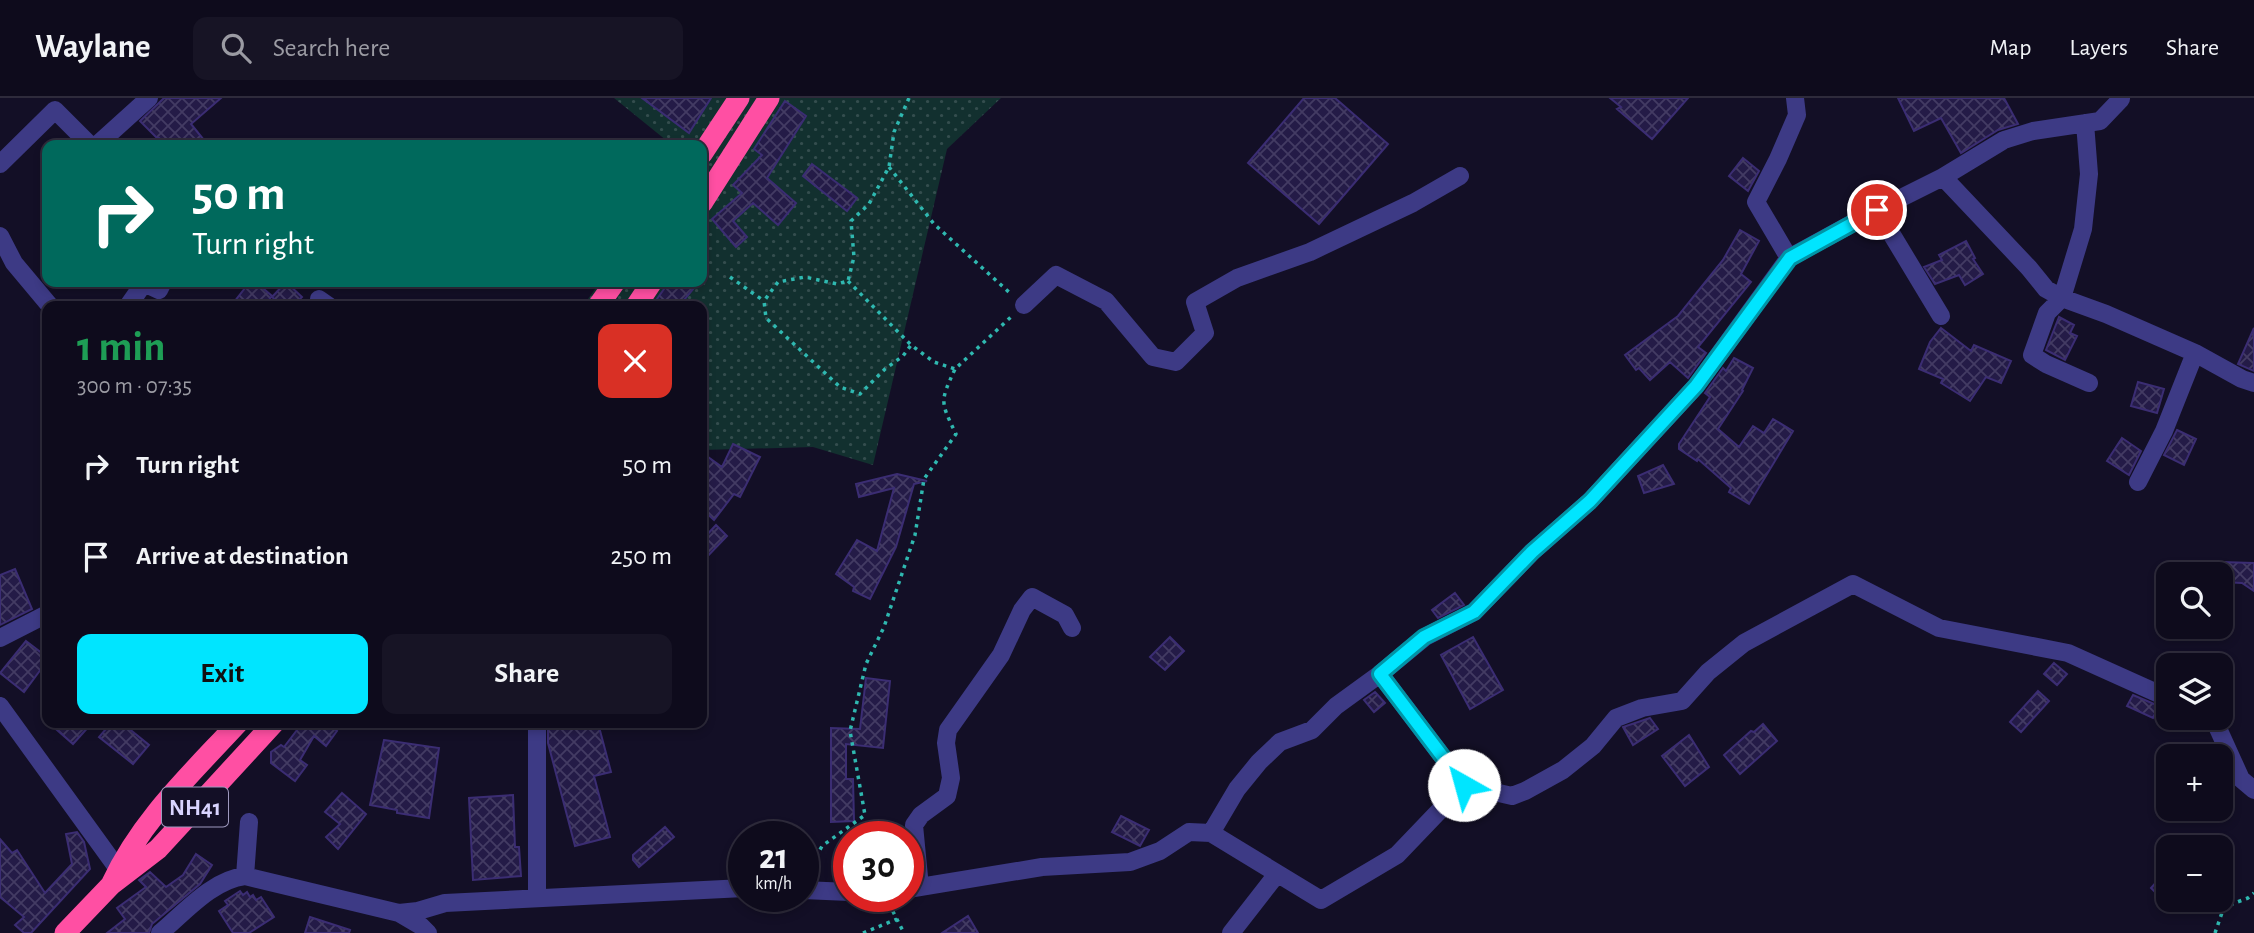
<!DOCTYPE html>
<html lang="en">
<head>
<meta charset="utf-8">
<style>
  body { margin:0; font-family:"Alegreya Sans",sans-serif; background:#171425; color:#f1f3f6; height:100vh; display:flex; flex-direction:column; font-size:26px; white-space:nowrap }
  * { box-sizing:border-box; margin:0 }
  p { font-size:23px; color:#9b9ba3 }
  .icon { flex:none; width:38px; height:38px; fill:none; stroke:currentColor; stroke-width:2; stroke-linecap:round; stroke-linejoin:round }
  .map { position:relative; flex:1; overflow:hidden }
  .drawer { position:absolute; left:42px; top:203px; width:665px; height:427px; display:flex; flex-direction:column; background:#0e0b1c; border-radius:14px; box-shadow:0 4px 10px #0003,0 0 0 2px #2e2b3b }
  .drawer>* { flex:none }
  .hud { position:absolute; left:42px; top:42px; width:665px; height:147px; border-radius:14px; box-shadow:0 4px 10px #0003,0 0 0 2px #2e2b3b; background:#00695c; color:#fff; overflow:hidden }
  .tools { position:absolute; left:2156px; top:464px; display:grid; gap:14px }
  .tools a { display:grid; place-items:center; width:77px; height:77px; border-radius:14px; background:#0e0b1c; box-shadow:0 4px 10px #0003,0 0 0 2px #2e2b3b; font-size:35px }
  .speed { position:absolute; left:728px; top:723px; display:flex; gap:14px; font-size:35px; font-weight:700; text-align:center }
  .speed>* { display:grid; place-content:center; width:91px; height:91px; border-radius:50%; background:#0e0b1c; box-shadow:0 4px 10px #0003,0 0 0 2px #2e2b3b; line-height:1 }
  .speed small { font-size:18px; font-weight:400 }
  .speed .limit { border:10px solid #d22; background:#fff; color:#111 }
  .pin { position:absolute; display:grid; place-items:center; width:60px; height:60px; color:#fff; margin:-30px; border:4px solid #fff; border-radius:50%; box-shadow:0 2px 7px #0007 }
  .me { position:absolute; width:77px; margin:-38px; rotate:322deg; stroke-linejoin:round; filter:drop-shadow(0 0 5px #0008) }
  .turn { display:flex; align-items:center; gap:24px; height:147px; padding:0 35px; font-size:32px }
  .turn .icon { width:91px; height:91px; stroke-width:2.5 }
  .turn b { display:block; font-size:49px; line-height:60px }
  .round { display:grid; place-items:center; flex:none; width:74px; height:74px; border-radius:14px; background:#171425 }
  .overview { display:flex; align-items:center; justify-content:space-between; height:119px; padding:0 35px }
  h1 { font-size:42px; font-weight:600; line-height:52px; color:#1e9e55 }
  .cta { display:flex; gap:14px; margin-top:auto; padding:14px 35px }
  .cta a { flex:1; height:80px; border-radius:14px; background:#00e5ff; color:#111; font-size:28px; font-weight:600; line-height:80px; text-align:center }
  .cta a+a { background:#171425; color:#f1f3f6 }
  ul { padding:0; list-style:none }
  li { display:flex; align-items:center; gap:21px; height:91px; padding:0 35px }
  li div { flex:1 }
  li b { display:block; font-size:26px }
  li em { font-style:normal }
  header { display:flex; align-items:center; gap:42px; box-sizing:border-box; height:98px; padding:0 35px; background:#0e0b1c; border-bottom:2px solid #2e2b3b }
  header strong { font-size:33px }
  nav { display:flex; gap:38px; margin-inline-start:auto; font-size:24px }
  .search { width:490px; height:63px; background:#171425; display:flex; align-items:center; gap:18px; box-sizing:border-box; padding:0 24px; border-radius:14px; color:#9b9ba3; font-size:26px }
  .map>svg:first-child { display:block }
</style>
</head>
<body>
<header>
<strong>Waylane</strong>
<div class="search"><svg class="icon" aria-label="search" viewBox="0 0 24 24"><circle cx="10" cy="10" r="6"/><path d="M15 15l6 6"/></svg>Search here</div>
<nav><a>Map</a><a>Layers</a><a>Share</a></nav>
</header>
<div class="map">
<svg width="2254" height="835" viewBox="0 0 2254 835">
  <defs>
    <pattern id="grass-dots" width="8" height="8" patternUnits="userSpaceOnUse" patternTransform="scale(1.75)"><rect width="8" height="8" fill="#12302f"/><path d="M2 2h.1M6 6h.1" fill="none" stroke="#344d4e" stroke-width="1.8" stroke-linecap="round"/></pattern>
    <pattern id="building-cross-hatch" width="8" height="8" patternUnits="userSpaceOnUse" patternTransform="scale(1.75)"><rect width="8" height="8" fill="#241b47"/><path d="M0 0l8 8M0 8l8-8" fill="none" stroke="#433b63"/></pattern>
  </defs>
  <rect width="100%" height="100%" fill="#130f26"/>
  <!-- grass -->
  <path fill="url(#grass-dots)" d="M 614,0 L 1001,0 L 947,51 L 873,367 L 813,349 L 702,352 L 702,208 L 583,208 L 600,184 L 702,184 L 702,47 L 672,47 Z"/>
  <!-- building -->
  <path fill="url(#building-cross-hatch)" stroke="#3b2d73" stroke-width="2" d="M 164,0 L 221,0 L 191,26 L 208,47 L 166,47 L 159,40 L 158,41 L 140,23 Z
    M 642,0 L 711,0 L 689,35 Z
    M 1304,0 L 1335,0 L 1388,46 L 1319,126 L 1248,65 Z
    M 1610,0 L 1688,0 L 1652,41 L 1617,11 L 1621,9 Z
    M 1898,0 L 2004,0 L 2018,26 L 1998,32 L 1961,55 L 1941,20 L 1914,33 Z
    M 785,3 L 806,18 L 767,80 L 796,105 L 778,127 L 753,105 L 733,123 L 747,139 L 736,149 L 712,121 L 742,95 L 733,87 L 762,57 L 754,51 Z
    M 1743,60 L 1759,73 L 1748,93 L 1729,78 Z
    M 812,66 L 857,100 L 847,113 L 803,78 Z
    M 1740,132 L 1759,143 L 1741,176 L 1751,184 L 1698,249 L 1706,255 L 1688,280 L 1670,264 L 1650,282 L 1639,270 L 1636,272 L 1625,257 L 1678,218 L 1723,162 Z
    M 1966,143 L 1975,160 L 1973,161 L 1983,176 L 1965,187 L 1959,177 L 1935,186 L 1924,169 L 1942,162 L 1939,157 Z
    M 286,184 L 302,199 L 293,208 L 282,208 L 272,199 Z
    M 669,184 L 699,184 L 679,208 L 652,208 Z
    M 249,185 L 255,190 L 258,186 L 272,198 L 264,208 L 231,208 Z
    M 2059,219 L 2074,227 L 2070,235 L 2077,238 L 2065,262 L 2046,252 Z
    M 1941,230 L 1971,253 L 1974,247 L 2011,263 L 2001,285 L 1986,279 L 1970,303 L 1941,285 L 1943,281 L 1919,271 L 1930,244 Z
    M 2254,230 L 2254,273 L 2238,266 Z
    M 1734,260 L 1753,270 L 1742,292 L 1743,293 L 1718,331 L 1739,349 L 1753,328 L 1764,335 L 1773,321 L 1793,333 L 1749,406 L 1729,394 L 1731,390 L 1698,361 L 1697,363 L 1679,351 L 1679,346 L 1710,299 L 1705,295 L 1723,270 L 1726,273 Z
    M 2138,284 L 2164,291 L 2157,315 L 2131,308 Z
    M 2177,332 L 2196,341 L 2184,367 L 2164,357 Z
    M 2122,340 L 2141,353 L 2129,377 L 2107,363 Z
    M 733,346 L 760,359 L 740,399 L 734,396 L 714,422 L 702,411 L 702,369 L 708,359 L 722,369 Z
    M 1663,367 L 1674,386 L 1644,395 L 1638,378 Z
    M 897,376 L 927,383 L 914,386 L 896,449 L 870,501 L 853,493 L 854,489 L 836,476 L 857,442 L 877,453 L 894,390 L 859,399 L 856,386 Z
    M 716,427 L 727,438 L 702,464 L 702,442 Z
    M 2221,464 L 2254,465 L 2254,493 L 2242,485 L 2221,484 Z
    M 15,471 L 32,511 L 0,527 L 0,477 Z
    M 1455,495 L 1464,507 L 1438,520 L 1432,512 Z
    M 1170,539 L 1184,553 L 1165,572 L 1150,559 Z
    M 1473,539 L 1503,592 L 1470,611 L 1441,557 Z
    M 26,543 L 47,559 L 47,563 L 24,594 L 0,575 Z
    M 2054,565 L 2067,576 L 2057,587 L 2044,576 Z
    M 866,580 L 890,583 L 883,650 L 846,646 L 846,681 L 853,681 L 854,723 L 831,724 L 831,630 L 860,631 Z
    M 2038,593 L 2049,603 L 2021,634 L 2010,624 Z
    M 1375,594 L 1385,605 L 1374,614 L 1364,602 Z
    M 2133,597 L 2159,608 L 2153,620 L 2127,608 Z
    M 1650,620 L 1658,631 L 1633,647 L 1623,629 Z
    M 49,625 L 92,625 L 73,646 Z
    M 111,625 L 122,625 L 149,647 L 133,666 L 99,639 Z
    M 297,625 L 328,625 L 337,633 L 326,648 L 314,638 L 300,662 L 307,667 L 295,683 L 271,665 L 271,654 L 281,647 L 284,649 L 300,628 Z
    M 548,625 L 598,625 L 611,674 L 594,678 L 610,739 L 575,748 L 548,645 Z
    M 1763,626 L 1777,643 L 1740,676 L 1724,657 L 1751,633 L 1754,634 Z
    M 1689,637 L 1709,669 L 1685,688 L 1662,658 Z
    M 384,642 L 439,650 L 429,720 L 397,715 L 397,712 L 370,707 Z
    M 342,695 L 366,716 L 338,751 L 326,739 L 340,726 L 325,714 Z
    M 513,697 L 515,749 L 519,749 L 521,778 L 473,782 L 469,700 Z
    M 1121,718 L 1149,732 L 1140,748 L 1112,734 Z
    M 665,729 L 674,739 L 639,769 L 633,762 L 633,757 Z
    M 77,734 L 84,744 L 90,771 L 31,835 L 24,835 L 15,827 L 24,819 L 0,799 L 0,741 L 12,755 L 17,752 L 45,795 L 72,766 L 66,736 Z
    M 196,756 L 212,767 L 200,786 L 152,826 L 149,835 L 107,835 L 125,821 L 117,810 L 146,789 L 139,782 L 150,774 L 166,789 L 183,777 Z
    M 2168,771 L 2168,807 L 2151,790 Z
    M 240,793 L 243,797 L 247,794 L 250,799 L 253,797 L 256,802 L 261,799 L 274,819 L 249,835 L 233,835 L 219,813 L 228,807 L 225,803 Z
    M 968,818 L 978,835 L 942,835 Z
    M 310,819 L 350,832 L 349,835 L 305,835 Z"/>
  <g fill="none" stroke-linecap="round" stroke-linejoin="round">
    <!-- path -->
    <path stroke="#2fb8b0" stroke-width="3.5" stroke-dasharray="3.5 5" stroke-linecap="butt" d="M 909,0 L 894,34 L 889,69 L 869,106 L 851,123 L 854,159 L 848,183 L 837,186 L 805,179 L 778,184 L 764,203 L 766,220 L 840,289 L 860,296 L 885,271 L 903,258 L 911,247 L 934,264 L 955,271 L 1012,218
      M 889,69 L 934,126 L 1011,196
      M 730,179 L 764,203
      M 848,183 L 911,247
      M 808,774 L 822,748 L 865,717 L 850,633 L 866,566 L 884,529 L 915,437 L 924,381 L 956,336 C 940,303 940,304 955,271
      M 885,798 L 904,835
      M 863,835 L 897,821
      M 2215,835 L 2224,809 L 2248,800 L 2254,795"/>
    <!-- minor -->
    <path stroke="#3d3a85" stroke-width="18" d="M 2085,25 L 2089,76 L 2083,131 L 2062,200 L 2047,215 L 2032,257 L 2046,266 L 2089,285
      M 97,47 L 149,0
      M 0,66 L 55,12 L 90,47
      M 1943,79 L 2004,42 L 2033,33 L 2100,23 L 2121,1
      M 1877,112 L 1941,218
      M 0,138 L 14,165 L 50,208
      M 1789,160 L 1756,104 L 1778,61 L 1797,17 L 1795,0
      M 319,201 L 329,208
      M 1024,207 L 1056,177 L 1106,203 L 1153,259 L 1176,264 L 1205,235 L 1195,204 L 1237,180 L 1310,154 L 1413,105 L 1460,78
      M 128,208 L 144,185 L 159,192 L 163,184
      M 2138,384 L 2164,333 L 2195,255
      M 0,540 L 47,516
      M 0,608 L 118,771
      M 2205,620 L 2216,626 L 2241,681 L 2254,692
      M 537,625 L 537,799
      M 1464,687 L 1380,576 L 1425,539 L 1474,514 L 1532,454 L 1590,403 L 1696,288 L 1789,160 L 1877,112 L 1943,79 L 2029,170 L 2046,191 L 2062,200 L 2106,216 L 2195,255 L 2242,281 L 2254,285
      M 1211,735 L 1237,691 L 1259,664 L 1280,644 L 1312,632 L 1336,608 L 1380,576
      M 245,778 L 249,724
      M 920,789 L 914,727 L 921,717 L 947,698 L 951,680 L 946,645 L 948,632 L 1001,557 L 1022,512 L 1032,499 L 1065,517 L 1072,530
      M 908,791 L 1042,769 L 1130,764 L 1160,753 L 1189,734 L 1211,735 L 1321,802 L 1397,757 L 1464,687 L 1512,698 L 1525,693 L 1563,672 L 1593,648 L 1616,620 L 1642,610 L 1682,603 L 1708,574 L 1744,545 L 1853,486 L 1939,530 L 2068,555 L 2168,600
      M 803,792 L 849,794
      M 399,815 L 418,813 L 445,805 L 744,790
      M 160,835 C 185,814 212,782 245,778 L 399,815 L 421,828 L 428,835
      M 1231,835 L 1277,776"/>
    <!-- highway -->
    <path stroke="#ff4fa3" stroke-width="21" d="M 702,56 L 739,0
      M 702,105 L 769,0
      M 598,208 L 615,184
      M 636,208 L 652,184
      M 112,785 C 141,722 191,676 238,625
      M 65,835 L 111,787 L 158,751 L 274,625"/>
  </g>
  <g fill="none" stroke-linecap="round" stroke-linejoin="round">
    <!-- route casing -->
    <g stroke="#0095a6" stroke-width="18">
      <path id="route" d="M 1464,687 L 1380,576 L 1424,539 L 1474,514 L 1532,454 L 1590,403 L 1696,288 L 1790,160 L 1877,112"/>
    </g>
    <!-- route -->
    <use href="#route" stroke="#00e5ff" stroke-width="12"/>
  </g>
  <g text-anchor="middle" stroke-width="7" stroke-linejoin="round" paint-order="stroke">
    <!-- shield labels -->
    <rect fill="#130f26" stroke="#9e99be" stroke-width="2" x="162" y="689.5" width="66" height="39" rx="5"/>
    <g font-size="23" font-weight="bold" fill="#d9d4ff">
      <text x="195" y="717">NH41</text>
    </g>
  </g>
</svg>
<div class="tools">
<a><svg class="icon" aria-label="search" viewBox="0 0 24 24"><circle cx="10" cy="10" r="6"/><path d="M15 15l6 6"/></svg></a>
<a><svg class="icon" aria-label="layers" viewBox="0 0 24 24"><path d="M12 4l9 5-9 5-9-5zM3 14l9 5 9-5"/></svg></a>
<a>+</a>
<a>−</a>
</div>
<div class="speed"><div>21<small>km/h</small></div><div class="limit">30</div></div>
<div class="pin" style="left:1877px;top:112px;background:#d93025"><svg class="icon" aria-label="arrive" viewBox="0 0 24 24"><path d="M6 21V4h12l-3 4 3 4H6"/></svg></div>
<svg class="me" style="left:1464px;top:687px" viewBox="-20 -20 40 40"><circle r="19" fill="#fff"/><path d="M0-13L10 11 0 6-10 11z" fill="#00e5ff"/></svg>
<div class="hud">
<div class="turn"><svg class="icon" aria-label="right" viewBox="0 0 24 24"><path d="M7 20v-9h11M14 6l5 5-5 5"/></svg><div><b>50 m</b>Turn right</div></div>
</div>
<section class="drawer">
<div class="overview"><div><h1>1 min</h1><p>300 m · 07:35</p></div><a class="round" style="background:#d93025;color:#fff"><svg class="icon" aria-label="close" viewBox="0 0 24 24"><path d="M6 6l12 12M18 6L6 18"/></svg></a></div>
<ul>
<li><svg class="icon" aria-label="right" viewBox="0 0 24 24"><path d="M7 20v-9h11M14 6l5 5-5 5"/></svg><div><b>Turn right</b></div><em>50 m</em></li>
<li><svg class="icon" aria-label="arrive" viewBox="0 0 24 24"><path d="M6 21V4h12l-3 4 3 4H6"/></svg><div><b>Arrive at destination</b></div><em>250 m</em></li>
</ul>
<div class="cta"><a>Exit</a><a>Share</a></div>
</section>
</div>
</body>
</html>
